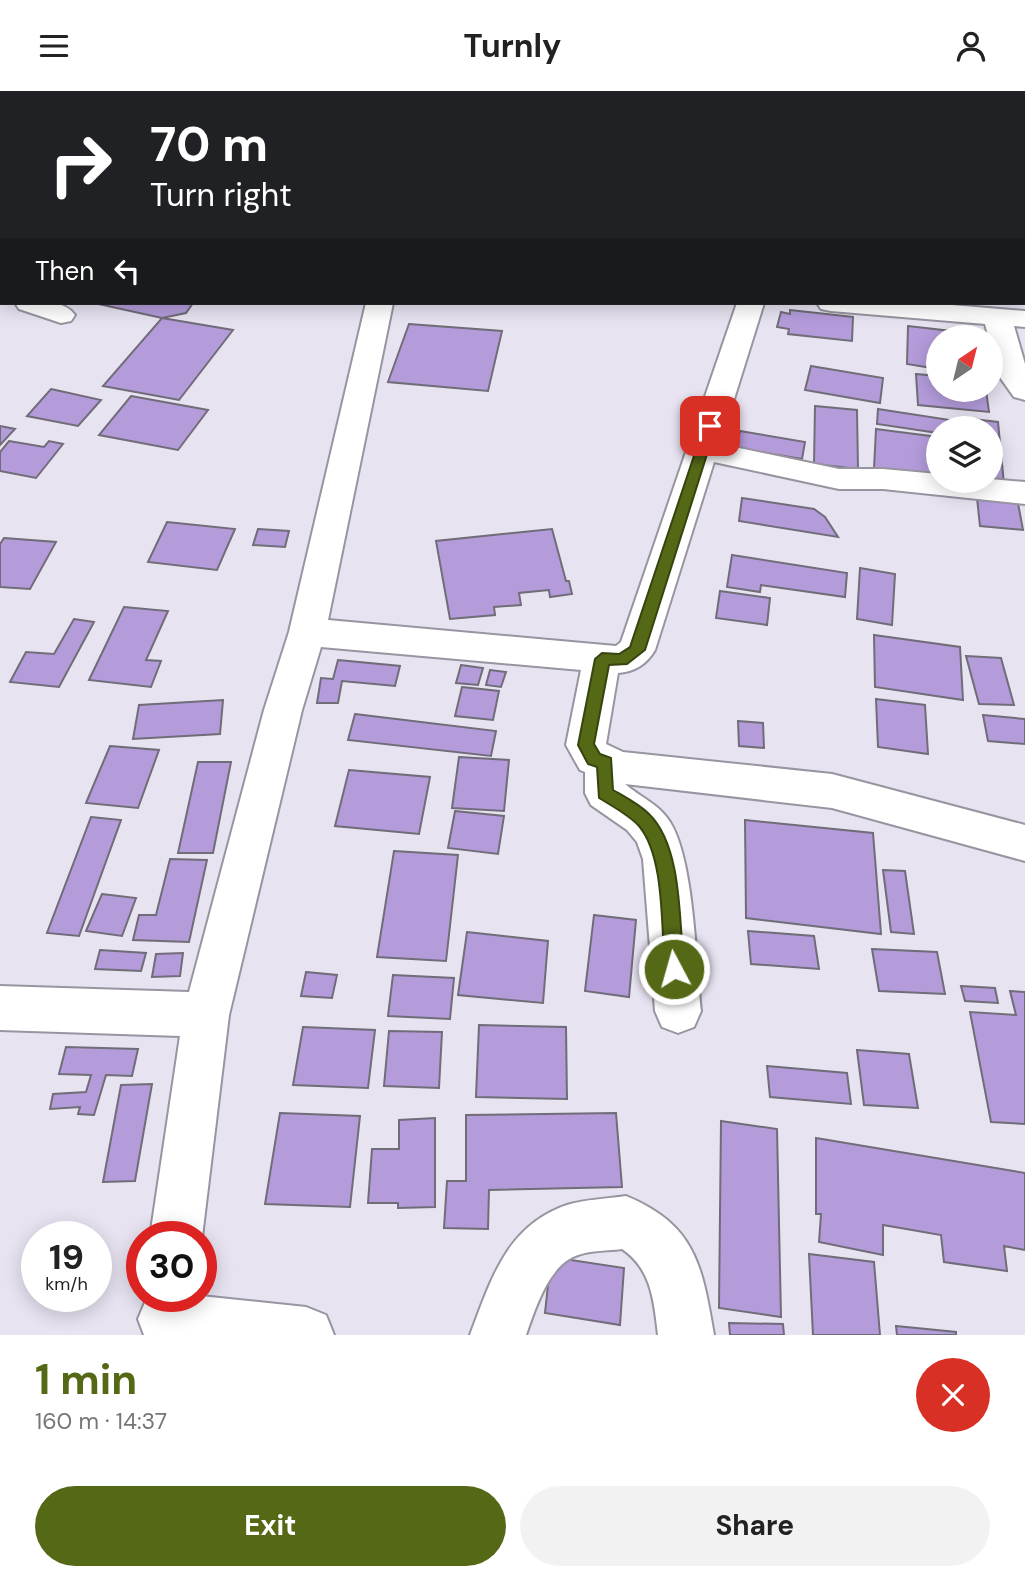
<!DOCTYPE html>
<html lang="en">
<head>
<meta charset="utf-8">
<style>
  body { margin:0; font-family:"DM Sans",sans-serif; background:#f2f2f2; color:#222; height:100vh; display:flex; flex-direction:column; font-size:26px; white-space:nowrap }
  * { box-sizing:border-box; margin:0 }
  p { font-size:23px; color:#767676 }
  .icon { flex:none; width:38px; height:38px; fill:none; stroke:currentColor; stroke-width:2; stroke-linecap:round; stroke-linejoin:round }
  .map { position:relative; height:1244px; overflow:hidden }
  .panel { display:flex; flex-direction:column; background:#fff; flex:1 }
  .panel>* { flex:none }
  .top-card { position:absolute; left:0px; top:0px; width:1026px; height:214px; box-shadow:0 4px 18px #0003; background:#202124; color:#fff; overflow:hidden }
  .needle { width:46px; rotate:35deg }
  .tools { position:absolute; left:926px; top:234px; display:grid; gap:14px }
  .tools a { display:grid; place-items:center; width:77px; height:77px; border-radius:50%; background:#fff; box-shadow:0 4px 18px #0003; font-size:35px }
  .speed { position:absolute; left:21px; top:1130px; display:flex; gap:14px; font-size:35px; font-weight:700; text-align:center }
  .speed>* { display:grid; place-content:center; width:91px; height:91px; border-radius:50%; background:#fff; box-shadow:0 4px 18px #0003; line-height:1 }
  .speed small { font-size:18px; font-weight:400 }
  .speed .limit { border:10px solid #d22; background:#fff; color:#111 }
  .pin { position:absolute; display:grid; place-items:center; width:60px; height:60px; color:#fff; margin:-30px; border-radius:14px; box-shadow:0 4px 10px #0006 }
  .me { position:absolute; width:77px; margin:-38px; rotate:354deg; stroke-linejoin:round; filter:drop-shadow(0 0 5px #0008) }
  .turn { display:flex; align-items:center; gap:24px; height:147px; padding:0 35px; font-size:32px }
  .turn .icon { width:91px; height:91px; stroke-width:2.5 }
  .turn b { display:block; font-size:49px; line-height:60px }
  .then { display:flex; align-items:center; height:66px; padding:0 35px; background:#0003; gap:14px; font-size:26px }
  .round { display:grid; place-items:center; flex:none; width:74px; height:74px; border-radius:37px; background:#f2f2f2 }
  .summary { display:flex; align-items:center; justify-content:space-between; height:119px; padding:0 35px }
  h1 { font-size:42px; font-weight:700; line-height:52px; color:#546816 }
  .action { display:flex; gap:14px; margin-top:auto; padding:14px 35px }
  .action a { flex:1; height:80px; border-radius:42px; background:#546816; color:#fff; font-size:28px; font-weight:700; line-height:80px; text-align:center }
  .action a+a { background:#f2f2f2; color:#222 }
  header { display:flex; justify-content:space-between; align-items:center; height:91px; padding:0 35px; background:#fff; font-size:32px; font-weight:700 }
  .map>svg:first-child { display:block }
</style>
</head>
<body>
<header><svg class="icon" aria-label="menu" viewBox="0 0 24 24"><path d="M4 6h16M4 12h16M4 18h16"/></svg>Turnly<svg class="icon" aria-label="person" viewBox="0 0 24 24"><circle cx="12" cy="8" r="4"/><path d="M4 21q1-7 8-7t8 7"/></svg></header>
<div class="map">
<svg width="1025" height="1244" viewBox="0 0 1025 1244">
  <rect width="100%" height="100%" fill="#e8e3f1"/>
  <!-- building -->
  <path fill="#b49cdb" stroke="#706c78" stroke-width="2" d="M 94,212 L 193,212 L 186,222 L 162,227 Z
    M 790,219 L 853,226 L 852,250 L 788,243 L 789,238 L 777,236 L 781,221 L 790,223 Z
    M 162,227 L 233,239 L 179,309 L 103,295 Z
    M 409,233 L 502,240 L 488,300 L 388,291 Z
    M 908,235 L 951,240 L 951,247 L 938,247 L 938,278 L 907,273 Z
    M 811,275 L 883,287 L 880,312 L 805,299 Z
    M 916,283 L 938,285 L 938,299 L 986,299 L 989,321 L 918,314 Z
    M 51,298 L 101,309 L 78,335 L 27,325 Z
    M 131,305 L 208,319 L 178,359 L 99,344 Z
    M 815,315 L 857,319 L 858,378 L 814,373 Z
    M 878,318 L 950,329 L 950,338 L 938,338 L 938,342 L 877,333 Z
    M 964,327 L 998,331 L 1004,393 L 990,390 L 990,338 L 965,338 Z
    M 0,335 L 15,338 L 0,354 Z
    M 876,338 L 938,346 L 938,387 L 874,378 Z
    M 740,340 L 805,351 L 802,368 L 736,357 Z
    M 9,350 L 44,356 L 49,350 L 63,353 L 36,387 L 0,380 L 0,361 Z
    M 742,407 L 814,418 L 825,426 L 838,446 L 739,430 Z
    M 977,407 L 1018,412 L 1023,439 L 980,435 Z
    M 167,431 L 235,438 L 217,479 L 148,471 Z
    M 258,438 L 289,440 L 285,456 L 253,454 Z
    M 552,438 L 566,490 L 569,490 L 572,503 L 550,506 L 549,499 L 519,502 L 521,514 L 494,516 L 495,524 L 450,528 L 436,450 Z
    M 4,447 L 56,451 L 30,498 L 0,496 L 0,453 Z
    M 732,464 L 847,482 L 845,506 L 761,494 L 760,501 L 727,496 Z
    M 860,477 L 895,483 L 892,534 L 857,528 Z
    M 720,500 L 770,507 L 767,534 L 716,527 Z
    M 124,516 L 168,520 L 146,569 L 161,570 L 151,596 L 89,589 Z
    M 74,528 L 94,531 L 59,596 L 10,591 L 26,561 L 54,563 Z
    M 874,544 L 960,556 L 963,609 L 875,596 Z
    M 966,565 L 1001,567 L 1014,614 L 979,613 Z
    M 338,569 L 400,575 L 395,595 L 342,590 L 338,612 L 317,612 L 321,587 L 333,588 Z
    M 461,574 L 483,577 L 478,594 L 456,592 Z
    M 490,579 L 506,581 L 501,596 L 486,594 Z
    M 462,596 L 499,600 L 493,629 L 455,625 Z
    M 876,608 L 925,614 L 928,663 L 878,656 Z
    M 223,609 L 220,643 L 133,648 L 139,614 Z
    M 355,623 L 496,640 L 491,665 L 348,649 Z
    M 983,624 L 1025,628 L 1025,653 L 988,650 Z
    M 738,630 L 763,632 L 764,657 L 739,655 Z
    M 110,655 L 159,659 L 138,717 L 86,712 Z
    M 459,666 L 509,669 L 504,720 L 452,717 Z
    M 198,671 L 231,671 L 213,762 L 178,762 Z
    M 349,679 L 430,686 L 419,743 L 335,735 Z
    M 455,720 L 504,725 L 498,763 L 448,757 Z
    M 91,726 L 121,729 L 79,845 L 47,842 Z
    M 745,729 L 873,742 L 881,843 L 746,827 Z
    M 394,760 L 458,764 L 446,870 L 377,866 Z
    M 170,768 L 207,769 L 189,851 L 133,849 L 139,824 L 156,824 Z
    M 883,779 L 905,780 L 914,843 L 891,841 Z
    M 102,803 L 136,807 L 122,845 L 86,840 Z
    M 594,824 L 636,829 L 629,906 L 585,900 Z
    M 748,840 L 814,845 L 819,878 L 751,873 Z
    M 467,841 L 548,850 L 543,912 L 458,904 Z
    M 872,858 L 937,861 L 945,903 L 879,900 Z
    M 100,859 L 146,862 L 141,880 L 95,878 Z
    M 183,862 L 180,885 L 152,886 L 156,863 Z
    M 306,881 L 337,884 L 332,907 L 301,905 Z
    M 393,884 L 454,887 L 450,928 L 388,925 Z
    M 961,895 L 995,897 L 998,912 L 965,910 Z
    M 1010,900 L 1025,901 L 1025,1033 L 991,1031 L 970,921 L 1016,924 Z
    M 479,934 L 566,936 L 567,1008 L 476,1006 Z
    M 303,936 L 375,939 L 368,997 L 293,994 Z
    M 389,940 L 442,941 L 439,997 L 384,995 Z
    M 66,956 L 138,958 L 132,985 L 106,984 L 94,1024 L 78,1023 L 80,1016 L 50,1018 L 53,1003 L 86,1001 L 91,984 L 59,983 Z
    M 857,959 L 909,963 L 918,1017 L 864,1014 Z
    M 767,975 L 847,982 L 851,1013 L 770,1006 Z
    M 152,993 L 135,1090 L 103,1091 L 121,994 Z
    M 280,1022 L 360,1025 L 350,1116 L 265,1113 Z
    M 616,1022 L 622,1096 L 489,1099 L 488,1138 L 444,1137 L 447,1090 L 466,1090 L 466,1024 Z
    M 435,1027 L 435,1116 L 398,1117 L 398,1112 L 368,1112 L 372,1058 L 399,1058 L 399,1029 Z
    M 721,1030 L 777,1038 L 781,1226 L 719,1217 Z
    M 816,1047 L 1025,1082 L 1025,1159 L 1004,1155 L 1007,1180 L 944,1171 L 941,1144 L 883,1134 L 883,1164 L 819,1151 L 821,1123 L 816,1123 Z
    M 809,1163 L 874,1171 L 880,1244 L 813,1244 Z
    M 551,1166 L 624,1177 L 620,1234 L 545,1222 Z
    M 729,1232 L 783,1233 L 784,1244 L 730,1244 Z
    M 896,1235 L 956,1241 L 956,1244 L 897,1244 Z"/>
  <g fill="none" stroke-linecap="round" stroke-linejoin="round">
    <!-- minor casing -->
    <g stroke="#9894a0" stroke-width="4">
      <path id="minor" d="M 0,0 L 31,0 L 33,2 L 2,2 L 2,7 Z
        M 94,0 L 116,0 L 92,2 Z
        M 433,0 L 455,0 L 432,2 Z
        M 821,0 L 843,0 L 843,2 L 821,2 Z
        M 2,135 L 2,152 L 0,153 L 0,136 Z
        M 0,193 L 2,193 L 2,210 L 0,210 Z
        M 15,212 C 34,211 63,207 75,224 L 71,230 L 61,232 L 19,218 Z
        M 366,212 L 393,212 L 328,529 L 616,555 L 621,551 L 737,212 L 764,212 L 720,353 L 839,378 L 883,378 L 938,383 L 938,390 L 990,390 L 990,388 L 1025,391 L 1025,413 L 883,398 L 839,398 L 714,371 L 655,559 C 647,573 634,581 618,582 L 606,653 L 623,661 L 832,683 L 1025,734 L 1025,770 L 832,717 L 625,693 C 640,706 659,713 670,731 C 694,769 696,872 701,920 L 694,936 L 678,942 L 662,936 L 655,920 L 643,768 L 637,751 L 627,739 L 591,714 L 585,702 L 585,681 L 580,679 L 566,654 L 581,579 L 321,556 L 302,619 L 229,924 L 202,1146 L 201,1149 L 201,1146 L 150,1146 L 180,945 L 0,939 L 0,895 L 189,901 L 264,619 L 289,541 Z
        M 817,212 L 928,212 L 1025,220 L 1025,236 L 1014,235 L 1025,273 L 1025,309 L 1014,306 L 999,285 L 985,233 L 831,220 L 821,218 Z
        M 626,1105 C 696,1134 702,1175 714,1244 L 658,1244 C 654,1211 652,1178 622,1158 C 608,1160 592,1159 578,1164 C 549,1173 535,1218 526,1244 L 470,1244 C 491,1189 506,1135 567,1114 C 586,1108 607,1108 626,1105 Z
        M 201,1205 L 306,1216 L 326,1224 L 334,1244 L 144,1244 L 138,1228 L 146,1209 L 152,1206 Z"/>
    </g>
    <!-- minor -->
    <use href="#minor" fill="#fff" fill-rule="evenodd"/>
  </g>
  <!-- route -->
  <path fill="#546816" stroke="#37440e" stroke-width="2" d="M 710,331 L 716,335 L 645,559 L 627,573 L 609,574 L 594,653 L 600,663 L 611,667 L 613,699 C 625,706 639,713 649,723 C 683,756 679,833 684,878 L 681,884 L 674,886 L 667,884 L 665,878 C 661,837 665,766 639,735 C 629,724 612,715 599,707 L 597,676 L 588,673 L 578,654 L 595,568 L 602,562 L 619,563 L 630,556 L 704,335 Z"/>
</svg>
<div class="tools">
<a><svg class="needle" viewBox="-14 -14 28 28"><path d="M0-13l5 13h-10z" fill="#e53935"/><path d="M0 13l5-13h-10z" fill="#767676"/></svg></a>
<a><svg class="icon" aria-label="layers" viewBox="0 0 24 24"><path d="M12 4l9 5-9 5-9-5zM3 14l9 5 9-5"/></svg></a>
</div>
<div class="speed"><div>19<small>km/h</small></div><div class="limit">30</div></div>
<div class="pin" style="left:710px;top:335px;background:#d93025"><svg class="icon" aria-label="arrive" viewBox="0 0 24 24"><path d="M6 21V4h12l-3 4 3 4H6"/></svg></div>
<svg class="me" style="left:674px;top:878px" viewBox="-20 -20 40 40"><circle r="17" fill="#546816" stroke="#fff" stroke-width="3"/><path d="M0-11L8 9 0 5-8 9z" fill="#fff"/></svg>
<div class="top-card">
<div class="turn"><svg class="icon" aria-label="right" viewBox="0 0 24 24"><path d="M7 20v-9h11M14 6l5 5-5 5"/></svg><div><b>70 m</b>Turn right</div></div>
<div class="then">Then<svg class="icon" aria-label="left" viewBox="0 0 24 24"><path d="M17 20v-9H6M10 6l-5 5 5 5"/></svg></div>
</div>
</div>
<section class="panel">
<div class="summary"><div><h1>1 min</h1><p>160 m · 14:37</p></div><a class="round" style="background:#d93025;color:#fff"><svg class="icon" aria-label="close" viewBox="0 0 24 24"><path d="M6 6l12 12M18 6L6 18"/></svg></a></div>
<div class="action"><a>Exit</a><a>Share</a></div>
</section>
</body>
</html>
